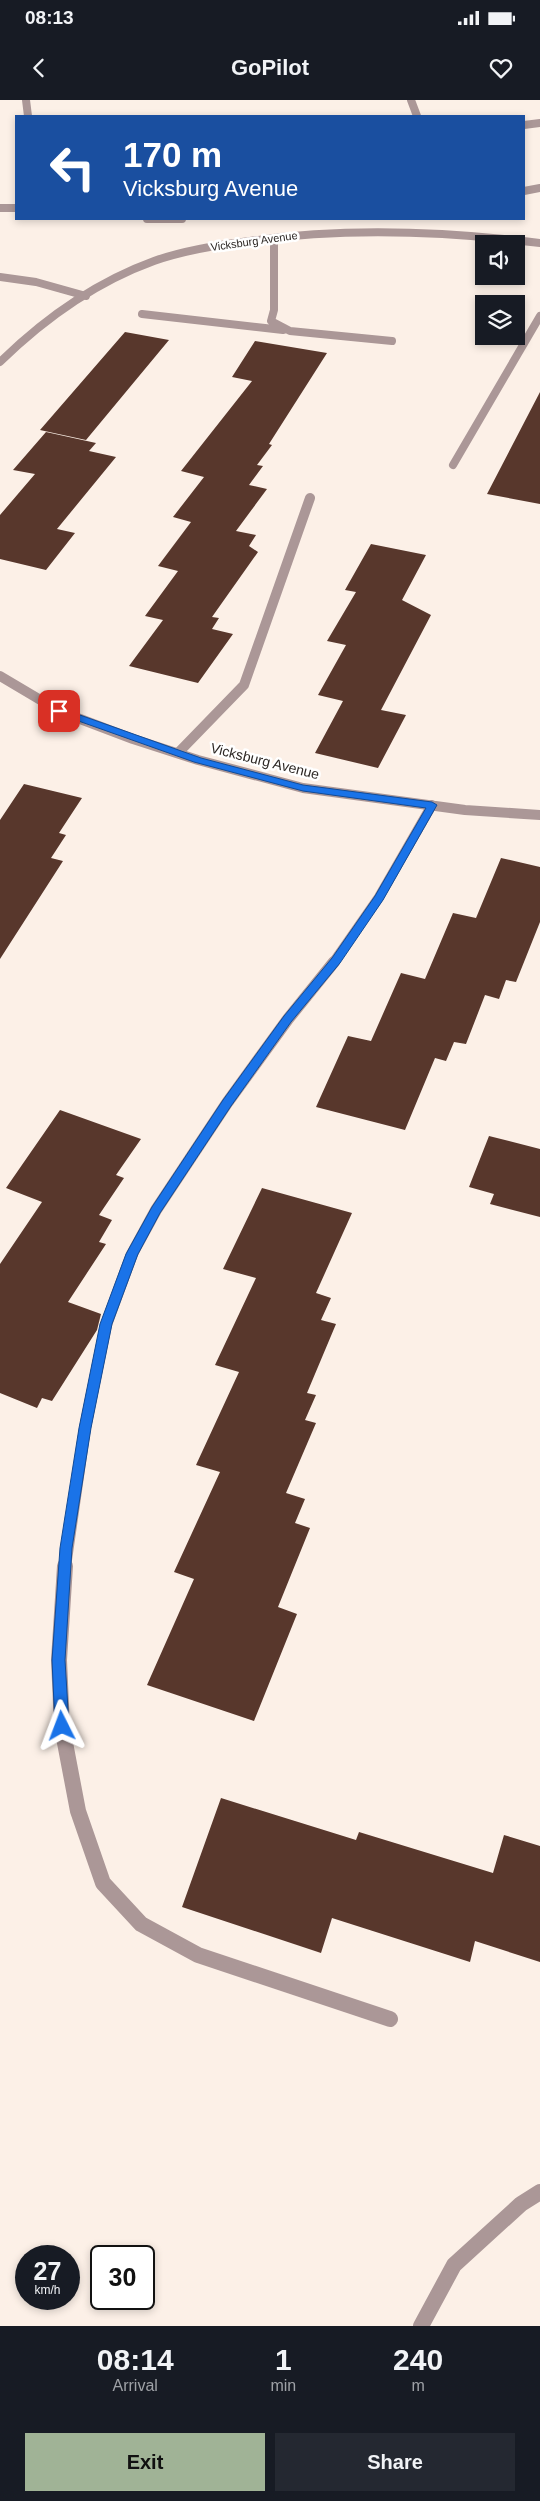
<!DOCTYPE html>
<html lang="en">
<head>
<meta charset="utf-8">
<style>
  body { margin:0; font-family:Arial,sans-serif; background:#242831; color:#f1f3f6; height:100vh; display:flex; flex-direction:column; font-size:19px; white-space:nowrap }
  * { box-sizing:border-box; margin:0 }
  p { font-size:16px; color:#9ea1a6 }
  .icon { flex:none; width:28px; height:28px; fill:none; stroke:currentColor; stroke-width:2; stroke-linecap:round; stroke-linejoin:round }
  .map { position:relative; height:2226px; overflow:hidden }
  .sheet { display:flex; flex-direction:column; background:#171b24; flex:1 }
  .sheet>* { flex:none }
  .banner { position:absolute; left:15px; top:15px; width:510px; height:105px; border-radius:0px; box-shadow:0 2px 8px #0003; background:#1a4fa0; color:#fff; overflow:hidden }
  .fabs { position:absolute; left:475px; top:135px; display:grid; gap:10px }
  .fabs a { display:grid; place-items:center; width:50px; height:50px; border-radius:0px; background:#171b24; box-shadow:0 2px 8px #0003; font-size:25px }
  .speed { position:absolute; left:15px; top:2145px; display:flex; gap:10px; font-size:25px; font-weight:700; text-align:center }
  .speed>* { display:grid; place-content:center; width:65px; height:65px; border-radius:50%; background:#171b24; box-shadow:0 2px 8px #0003; line-height:1 }
  .speed small { font-size:12px; font-weight:400 }
  .speed .limit { border:2px solid #111; border-radius:8px; background:#fff; color:#111 }
  .pin { position:absolute; display:grid; place-items:center; width:42px; height:42px; color:#fff; margin:-21px; border-radius:10px; box-shadow:0 2px 8px #0006 }
  .me { position:absolute; width:55px; margin:-28px; rotate:357deg; stroke-linejoin:round; filter:drop-shadow(0 0 4px #0008) }
  .turn { display:flex; align-items:center; gap:18px; height:105px; padding:0 25px; font-size:22px }
  .turn .icon { width:65px; height:65px; stroke-width:2.5 }
  .turn b { display:block; font-size:35px; line-height:42px }
  .eta { display:flex; justify-content:space-evenly; align-items:center; height:85px; text-align:center }
  .eta b { font-size:30px; font-weight:700; line-height:35px }
  .action { display:flex; gap:10px; margin-top:auto; padding:10px 25px }
  .action a { flex:1; height:58px; border-radius:0px; background:#a0b396; color:#111; font-size:20px; font-weight:700; line-height:58px; text-align:center }
  .action a+a { background:#242831; color:#f1f3f6 }
  .status { display:flex; justify-content:space-between; align-items:center; height:35px; padding:0 25px; background:#171b24; direction:ltr }
  .status svg { height:14px; fill:currentColor }
  header { display:flex; justify-content:space-between; align-items:center; height:65px; padding:0 25px; background:#171b24; font-size:22px; font-weight:700 }
  .map>svg:first-child { display:block }
</style>
</head>
<body>
<div class="status"><b>08:13</b><svg viewBox="0 0 49 12"><path d="M0 12V9h3v3zM5 12V6h3v6zM10 12V3h3v9zM15 12V0h3v12zM26 1h20v11H26zM47 4h2v5h-2z"/></svg></div>
<header><svg class="icon" aria-label="back" viewBox="0 0 24 24"><path d="M15 5l-7 7 7 7"/></svg>GoPilot<svg class="icon" aria-label="heart" viewBox="0 0 24 24"><path d="M12 20l-8-8c-3-5 5-10 8-4 3-6 11-1 8 4z"/></svg></header>
<div class="map">
<svg width="540" height="2226" viewBox="0 0 540 2226">
  <rect width="100%" height="100%" fill="#fcf0e7"/>
  <!-- building -->
  <path fill="#58372c" d="M 125,232 L 169,240 L 86,340 L 40,330 Z
    M 255,241 L 327,253 L 269,344 L 272,345 L 257,365 L 263,366 L 249,385 L 267,389 L 236,431 L 256,435 L 249,446 L 258,452 L 212,517 L 219,518 L 212,529 L 233,534 L 198,583 L 129,566 L 163,520 L 145,516 L 178,471 L 158,466 L 191,422 L 173,417 L 204,377 L 181,371 L 252,281 L 232,277 Z
    M 540,292 L 540,404 L 487,394 Z
    M 46,332 L 96,343 L 89,351 L 116,357 L 57,429 L 75,433 L 46,470 L 0,459 L 0,415 L 35,374 L 13,370 Z
    M 371,444 L 426,455 L 402,500 L 431,515 L 381,610 L 406,615 L 378,668 L 315,653 L 343,601 L 318,595 L 346,545 L 327,541 L 356,492 L 345,490 Z
    M 24,684 L 82,698 L 59,733 L 66,735 L 51,758 L 63,761 L 0,859 L 0,720 Z
    M 501,758 L 540,767 L 540,822 L 516,882 L 506,880 L 499,899 L 485,895 L 466,944 L 454,942 L 446,961 L 435,958 L 405,1030 L 316,1007 L 348,936 L 371,941 L 401,873 L 425,879 L 453,813 L 476,818 Z
    M 60,1010 L 141,1039 L 116,1075 L 124,1078 L 99,1115 L 112,1120 L 99,1142 L 106,1144 L 68,1202 L 101,1214 L 97,1230 L 52,1301 L 42,1298 L 37,1308 L 0,1293 L 0,1164 L 42,1102 L 6,1088 Z
    M 489,1036 L 540,1049 L 540,1117 L 490,1104 L 494,1094 L 469,1087 Z
    M 262,1088 L 352,1113 L 316,1193 L 331,1198 L 321,1220 L 336,1224 L 307,1293 L 316,1295 L 305,1320 L 316,1323 L 286,1393 L 305,1399 L 295,1423 L 310,1428 L 278,1507 L 297,1514 L 254,1621 L 147,1585 L 194,1479 L 174,1472 L 220,1372 L 196,1365 L 239,1272 L 215,1265 L 256,1178 L 223,1169 Z
    M 221,1698 L 356,1740 L 359,1732 L 493,1773 L 504,1735 L 540,1746 L 540,1862 L 475,1841 L 470,1862 L 332,1818 L 321,1853 L 182,1807 Z"/>
  <g fill="none" stroke-linecap="round" stroke-linejoin="round">
    <!-- lane-far2 -->
    <path stroke="#ab9797" stroke-width="8" d="M 26,0 L 28,16
      M 411,0 L 417,16
      M 524,25 L 540,23
      M 524,91 L 540,88
      M 0,108 L 16,108
      M 147,119 L 182,119
      M 274,138 L 274,210 L 271,221 L 290,231 L 392,241
      M 0,177 L 36,182 L 86,196
      M 142,214 L 283,230
      M 453,365 L 540,216"/>
    <!-- lane-far1 -->
    <path stroke="#ab9797" stroke-width="10" d="M 178,653 L 244,585 L 310,398"/>
    <!-- lane -->
    <path stroke="#ab9797" stroke-width="16" d="M 421,2226 L 454,2165 L 521,2104 L 540,2092"/>
    <!-- street-far3 -->
    <path stroke="#ab9797" stroke-width="8" d="M 0,262 C 44,219 96,182 154,161 C 185,150 217,145 250,141 C 346,127 443,131 540,143"/>
    <!-- street-far2 -->
    <path stroke="#ab9797" stroke-width="10" d="M 0,576 L 59,611 L 133,639 L 198,660 L 303,688 L 465,710 L 540,715
      M 333,863 L 379,797 L 432,705"/>
    <!-- street-far1 -->
    <path stroke="#ab9797" stroke-width="12" d="M 65,1467 L 85,1328 L 106,1225 L 132,1154 L 156,1110 L 227,1003 L 288,919 L 334,862"/>
    <!-- street -->
    <path stroke="#ab9797" stroke-width="16" d="M 65,1466 L 59,1560 L 62,1627 L 78,1711 L 103,1783 L 141,1824 L 198,1855 L 390,1919"/>
  </g>
  <!-- route -->
  <path fill="#1a73e8" stroke="#114b97" d="M 56,609 L 63,609 L 201,658 L 303,685 L 432,702 L 437,705 L 383,800 L 340,863 L 291,922 L 231,1006 L 160,1113 L 138,1154 L 112,1224 L 91,1328 L 72,1448 L 65,1560 L 69,1626 L 67,1631 L 62,1633 L 57,1631 L 55,1626 L 52,1560 L 60,1448 L 79,1328 L 100,1224 L 126,1154 L 152,1107 L 223,1000 L 284,916 L 332,858 L 375,796 L 426,708 L 303,691 L 194,662 L 56,613 Z"/>
  <g text-anchor="middle" stroke-width="5" stroke-linejoin="round" paint-order="stroke">
    <!-- far-street labels -->
    <g font-size="11" fill="#2d2825" stroke="#fff">
      <text transform="translate(254 141) rotate(-8)" y="4">Vicksburg Avenue</text>
    </g>
    <!-- street labels -->
    <g font-size="14" fill="#2d2825" stroke="#fff">
      <text transform="translate(265 661) rotate(14)" y="5">Vicksburg Avenue</text>
    </g>
  </g>
</svg>
<div class="fabs">
<a><svg class="icon" aria-label="sound" viewBox="0 0 24 24"><path d="M4 9h4l5-4v14l-5-4H4zM17 9q2 3 0 6"/></svg></a>
<a><svg class="icon" aria-label="layers" viewBox="0 0 24 24"><path d="M12 4l9 5-9 5-9-5zM3 14l9 5 9-5"/></svg></a>
</div>
<div class="speed"><div>27<small>km/h</small></div><div class="limit">30</div></div>
<div class="pin" style="left:59px;top:611px;background:#d93025"><svg class="icon" aria-label="arrive" viewBox="0 0 24 24"><path d="M6 21V4h12l-3 4 3 4H6"/></svg></div>
<svg class="me" style="left:62px;top:1626px" viewBox="-20 -20 40 40"><path d="M0-17L14 15 0 8-14 15z" fill="#1a73e8" stroke="#fff" stroke-width="4"/></svg>
<div class="banner">
<div class="turn"><svg class="icon" aria-label="left" viewBox="0 0 24 24"><path d="M17 20v-9H6M10 6l-5 5 5 5"/></svg><div><b>170 m</b>Vicksburg Avenue</div></div>
</div>
</div>
<section class="sheet">
<div class="eta">
<div><b>08:14</b><p>Arrival</p></div>
<div><b>1</b><p>min</p></div>
<div><b>240</b><p>m</p></div>
</div>
<div class="action"><a>Exit</a><a>Share</a></div>
</section>
</body>
</html>
